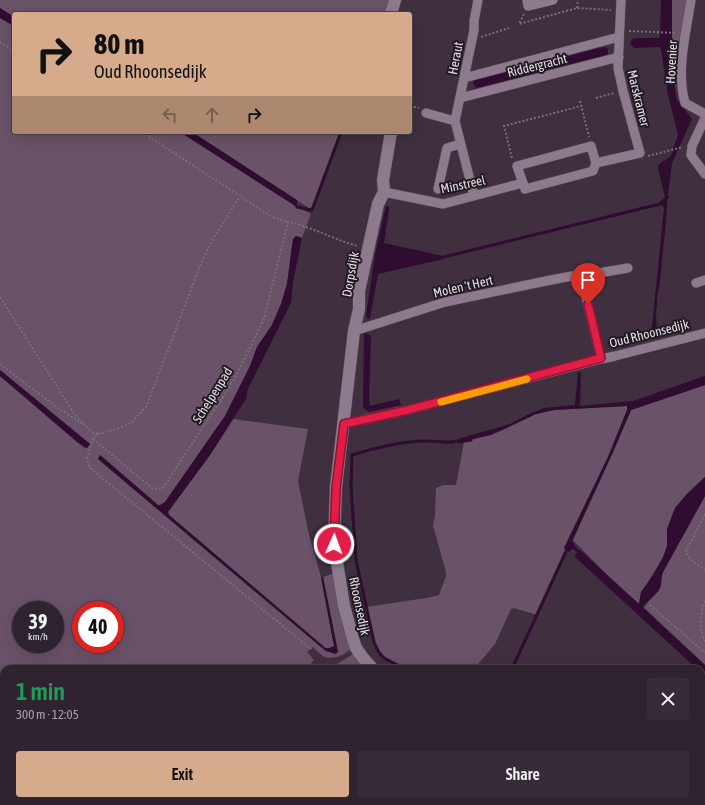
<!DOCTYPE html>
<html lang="en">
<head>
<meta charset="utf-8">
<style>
  body { margin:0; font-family:"Asap Condensed",sans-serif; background:#372b37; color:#f1f3f6; height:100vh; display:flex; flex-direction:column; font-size:15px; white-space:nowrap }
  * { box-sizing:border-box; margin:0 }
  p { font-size:13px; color:#a7a4aa }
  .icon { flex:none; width:22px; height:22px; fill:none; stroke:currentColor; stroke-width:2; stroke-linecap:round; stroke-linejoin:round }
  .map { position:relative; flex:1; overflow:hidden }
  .drawer { position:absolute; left:0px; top:665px; width:705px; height:140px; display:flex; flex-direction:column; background:#2f232f; border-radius:12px 12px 0 0; box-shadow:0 4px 16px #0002,0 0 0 1px #4a404b }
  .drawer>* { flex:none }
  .guide { position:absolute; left:12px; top:12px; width:400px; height:122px; border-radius:4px; box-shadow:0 4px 16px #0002,0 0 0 1px #4a404b; background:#d6ab8b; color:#111; overflow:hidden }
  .speed { position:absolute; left:12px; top:601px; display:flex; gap:8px; font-size:20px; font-weight:700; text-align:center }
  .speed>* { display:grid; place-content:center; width:52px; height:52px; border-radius:50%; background:#2f232f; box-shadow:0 4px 16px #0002,0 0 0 1px #4a404b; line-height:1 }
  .speed small { font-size:10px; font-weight:400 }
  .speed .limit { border:6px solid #d22; background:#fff; color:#111 }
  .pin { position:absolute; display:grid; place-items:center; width:34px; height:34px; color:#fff; margin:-41px -17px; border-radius:50% 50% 50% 0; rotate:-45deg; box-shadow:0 0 4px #0007 }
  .pin .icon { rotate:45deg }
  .me { position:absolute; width:44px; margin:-22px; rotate:2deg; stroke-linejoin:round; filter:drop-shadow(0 0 3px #0008) }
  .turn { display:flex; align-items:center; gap:14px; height:84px; padding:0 16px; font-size:18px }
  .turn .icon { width:52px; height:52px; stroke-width:2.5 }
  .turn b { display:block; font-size:28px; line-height:34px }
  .lanes { display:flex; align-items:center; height:38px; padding:0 16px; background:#0003; justify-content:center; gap:20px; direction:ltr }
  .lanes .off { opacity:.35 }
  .round { display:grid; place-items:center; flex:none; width:42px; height:42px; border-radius:4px; background:#372b37 }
  .head { display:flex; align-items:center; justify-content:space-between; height:68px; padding:0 16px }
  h1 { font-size:24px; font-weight:600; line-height:30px; color:#1e9e55 }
  .primary-button { display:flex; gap:8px; margin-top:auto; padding:8px 16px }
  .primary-button a { flex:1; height:46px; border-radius:4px; background:#d6ab8b; color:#111; font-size:16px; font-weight:600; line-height:46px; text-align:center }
  .primary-button a+a { background:#372b37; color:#f1f3f6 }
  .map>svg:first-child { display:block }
</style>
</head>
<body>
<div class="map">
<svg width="705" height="805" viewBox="0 0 705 805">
  <rect width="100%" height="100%" fill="#3f2f3f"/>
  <!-- green -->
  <path fill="#6a5269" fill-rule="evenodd" d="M 0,0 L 391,0 L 388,14 L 14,14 L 14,17 L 0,8 Z
    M 672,0 L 688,0 L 678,77 L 675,89 L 672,47 Z
    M 0,18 L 14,26 L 14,132 L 180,132 L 297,207 L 311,214 L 302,238 L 296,236 L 293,239 L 287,284 L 281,304 L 272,325 L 257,347 L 250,366 L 225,416 L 165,502 L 160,506 L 158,505 L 100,455 L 98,459 L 321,647 L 326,651 L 336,654 L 337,647 L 323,577 L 335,573 L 352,647 C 346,655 332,661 323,656 C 320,654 316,650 313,647 L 307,652 L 314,660 L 311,663 L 319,669 L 4,669 L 4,679 L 0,674 L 0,376 L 84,447 L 87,448 L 90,444 L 0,370 ZM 21,610 L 55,610 L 55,644 L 21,644 ZM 81,610 L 115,610 L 115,644 L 81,644 Z
    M 192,132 L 341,132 L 312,210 Z
    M 705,385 L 705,477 L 687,494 L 675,508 L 667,529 L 667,546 L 664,558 L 641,592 L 639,605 L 607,575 L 573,540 L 613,452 L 631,410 Z
    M 627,406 L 627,410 L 608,457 L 564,548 L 567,551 L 537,615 L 514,608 L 511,609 L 495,644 L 474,669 L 405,669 L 385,659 L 377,650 L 374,642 L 366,607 L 426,598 L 439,595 L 446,576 L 446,572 L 433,526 L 435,516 L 436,488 L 443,485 L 456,485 L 464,442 L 501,431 L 536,414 L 554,410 Z
    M 233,419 L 308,429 L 298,481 L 309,535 L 321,577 L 334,646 L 331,648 L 326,648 L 169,515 L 168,512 L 210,455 Z
    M 705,496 L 705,665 L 643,608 L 661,586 L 661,577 L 663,572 Z
    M 353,654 L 356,654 L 369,669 L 346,669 L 344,666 L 341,669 L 335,669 L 337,664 Z
    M 705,683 L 705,805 L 630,805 L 632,801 L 701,801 L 701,689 Z
    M 0,772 L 4,777 L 4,801 L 21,801 L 23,805 L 0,805 Z
    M 101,801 L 419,801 L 411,805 L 104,805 Z"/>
  <!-- water -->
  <path fill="#2f0c30" d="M 661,0 L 672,0 L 672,47 L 675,89 L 677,100 L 692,119 L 672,163 L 667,202 L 667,210 L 660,282 L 657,297 L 657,307 L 656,313 L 657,336 L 651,337 L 664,208 L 662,205 L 660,206 L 660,202 L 665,197 L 658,168 L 659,164 L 671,156 L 678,135 L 668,95 L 661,49 L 659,47 L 634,48 L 630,44 L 632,39 L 639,38 L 658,38 L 660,36 Z
    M 0,8 L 14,17 L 14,26 L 0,18 Z
    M 604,47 L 608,49 L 608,54 L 607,55 L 476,88 L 473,83 L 475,80 Z
    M 180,132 L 192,132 L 297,200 L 297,207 Z
    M 386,206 L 389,206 L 389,211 L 384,243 L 443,256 L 444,259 L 378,274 L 370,318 L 367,319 L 366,315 L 375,255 Z
    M 296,236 L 302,238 L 293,282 L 291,303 L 248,389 L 246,399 L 210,455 L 168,512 L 169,515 L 325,648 L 329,648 L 334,646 L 321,577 L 323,577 L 338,652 L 336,654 L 326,651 L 321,647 L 98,459 L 100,455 L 158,505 L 160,505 L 165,502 L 225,416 L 250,366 L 257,347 L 272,325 L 281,304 L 287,284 L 293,239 Z
    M 365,333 L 370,335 L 371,337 L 369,400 L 370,406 L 399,399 L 401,405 L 369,412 L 363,408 L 364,335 Z
    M 0,370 L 90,444 L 87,448 L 84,447 L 77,442 L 0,376 Z
    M 578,372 L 581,373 L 580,406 L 633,401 L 705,376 L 705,385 L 631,410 L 613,452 L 572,541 L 575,546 L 569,552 L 564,548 L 608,457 L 627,410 L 627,406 L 554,410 L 536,414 L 491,435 L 465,441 L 443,444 L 448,442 L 449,443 L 451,441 L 510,424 L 529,414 L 544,408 L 575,405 Z
    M 705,477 L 705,496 L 663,572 C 661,577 662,583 660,588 C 656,596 648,600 643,607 L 705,665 L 705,683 L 701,689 L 701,669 L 697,669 L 574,556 L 580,550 L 639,604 L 641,592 L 650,580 L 663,557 L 667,546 L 667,529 L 675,508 L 687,494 Z
    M 0,674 L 4,679 L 4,758 L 0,752 Z
    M 34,801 L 101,801 L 104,805 L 37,805 Z"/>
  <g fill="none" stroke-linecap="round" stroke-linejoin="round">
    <!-- stream -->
    <path stroke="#2f0c30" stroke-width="3" d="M 297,207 L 312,210 L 341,132
      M 444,257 L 660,204 L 668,197
      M 459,442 L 471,440
      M 571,545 L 580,553
      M 405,669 C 389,659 382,663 374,642 L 356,560 L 351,486 L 352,455 C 375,448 398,442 422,441 C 432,441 443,442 453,442
      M 512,669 L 568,547"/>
    <!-- street casing -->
    <g stroke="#5b4e5b" stroke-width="10">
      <path id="street" d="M 527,0 L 528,6 L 553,0
        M 691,0 C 686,33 676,70 685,103 L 705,114
        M 464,78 L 619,37
        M 460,98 L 619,57
        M 426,113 L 455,121
        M 705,118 L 692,146 L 691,155 L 705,174
        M 523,183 L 517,166 L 591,146 L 596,163
        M 438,189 L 447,148 L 460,144
        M 384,192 L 443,204 L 523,183 L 525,189 L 593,171 L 596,163 L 640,153 L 623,91 L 618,68 L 621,0
        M 474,196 L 455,121 L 474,30 L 474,21 L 478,0
        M 581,276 L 601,359
        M 696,283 L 705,280
        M 354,331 L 445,302 L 551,280 L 572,276 L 581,276 L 628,268
        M 344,424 L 408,410 L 601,359 L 615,356 L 705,333"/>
    </g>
    <!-- secondary casing -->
    <g stroke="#5b4e5b" stroke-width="13">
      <path id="secondary" d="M 391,14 L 395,0
        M 373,669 L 363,658 L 356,648 L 353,639 L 344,606 L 334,544 L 336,487 L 354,331 L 359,309 L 359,291 L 378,204 L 384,192 L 383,180 L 391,132
        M 438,805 L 440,801"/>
    </g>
    <!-- path -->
    <path stroke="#7b6d7b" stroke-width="2" stroke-dasharray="2 2" stroke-linecap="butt" d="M 577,8 L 578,0
      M 524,14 L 519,24 L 577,8 L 611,10
      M 629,31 L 677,33
      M 481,37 L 509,28
      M 0,42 L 14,51
      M 596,98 L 614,93
      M 580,101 L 589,137
      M 410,106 L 419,108
      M 142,132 L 272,217 L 288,222
      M 648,156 L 683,147
      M 512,158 L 504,126 L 581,106
      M 0,297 L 75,415 L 92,432 L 98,434 L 93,439 L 87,458 L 90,468 L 311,649
      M 0,364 L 55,406 L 83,424
      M 98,434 L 120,428 L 131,423 L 146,407 L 202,261 L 212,241 L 240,196
      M 93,439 L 153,489 L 163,488 L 234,380 L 264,319 L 288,222 C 313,227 334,240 358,246
      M 705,514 L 686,551 C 689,560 697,565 705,570
      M 705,601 C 700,612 699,630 705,641
      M 650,605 L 704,652 L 705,651
      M 701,697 L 705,690
      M 0,767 L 4,773
      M 701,789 L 705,783
      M 24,801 L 27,805
      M 645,801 L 647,805
      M 690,805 L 693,801"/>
    <!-- street -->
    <use href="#street" stroke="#8d7a8c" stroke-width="9"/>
    <!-- secondary -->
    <use href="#secondary" stroke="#8d7a8c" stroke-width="12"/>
  </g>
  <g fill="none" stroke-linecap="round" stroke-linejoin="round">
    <!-- route casing -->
    <g stroke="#92132f" stroke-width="10">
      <path id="route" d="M 334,544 L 336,488 L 344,424 L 408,410 L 601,358 L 588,304"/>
    </g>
    <!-- route -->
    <use href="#route" stroke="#e11d48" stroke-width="7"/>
    <!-- slow -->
    <path stroke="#f59e0b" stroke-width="7" d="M 441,402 L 527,379"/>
  </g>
  <g text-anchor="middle" stroke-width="4" stroke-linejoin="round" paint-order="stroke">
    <!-- street labels -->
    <g font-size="13" fill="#e5dae5" stroke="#211a21">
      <text transform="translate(455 58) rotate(-79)" y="5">Heraut</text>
      <text transform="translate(671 62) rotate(-87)" y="5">Hovenier</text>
      <text transform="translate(537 65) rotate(-14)" y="5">Riddergracht</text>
      <text transform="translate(639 98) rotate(76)" y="5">Marskramer</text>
      <text transform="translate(463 184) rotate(-12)" y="5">Minstreel</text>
      <text transform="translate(350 274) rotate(-80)" y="5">Dorpsdijk</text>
      <text transform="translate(463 286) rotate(-13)" y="5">Molen 't Hert</text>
      <text transform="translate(649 333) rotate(-14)" y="5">Oud Rhoonsedijk</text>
      <text transform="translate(212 395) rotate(-58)" y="5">Schelpenpad</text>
      <text transform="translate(360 606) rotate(78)" y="5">Rhoonsedijk</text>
    </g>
  </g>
</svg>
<div class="speed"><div>39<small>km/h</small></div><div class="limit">40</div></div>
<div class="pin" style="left:588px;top:304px;background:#d93025"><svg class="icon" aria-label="arrive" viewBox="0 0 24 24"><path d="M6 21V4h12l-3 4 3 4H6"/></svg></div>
<svg class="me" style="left:334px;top:544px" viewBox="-20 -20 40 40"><circle r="17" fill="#e11d48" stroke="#fff" stroke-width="3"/><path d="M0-11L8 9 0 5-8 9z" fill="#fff"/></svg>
<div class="guide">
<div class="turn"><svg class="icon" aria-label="right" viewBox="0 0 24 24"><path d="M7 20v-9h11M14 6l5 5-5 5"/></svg><div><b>80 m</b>Oud Rhoonsedijk</div></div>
<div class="lanes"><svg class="icon off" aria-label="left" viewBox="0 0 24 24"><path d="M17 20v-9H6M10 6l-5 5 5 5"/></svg><svg class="icon off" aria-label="ahead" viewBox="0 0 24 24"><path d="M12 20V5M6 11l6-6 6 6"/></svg><svg class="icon" aria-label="right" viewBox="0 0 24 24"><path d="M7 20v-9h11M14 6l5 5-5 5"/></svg></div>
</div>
<section class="drawer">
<div class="head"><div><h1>1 min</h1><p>300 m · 12:05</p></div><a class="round"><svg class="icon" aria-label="close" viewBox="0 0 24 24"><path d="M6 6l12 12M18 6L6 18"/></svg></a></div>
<div class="primary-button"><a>Exit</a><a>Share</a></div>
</section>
</div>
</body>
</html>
